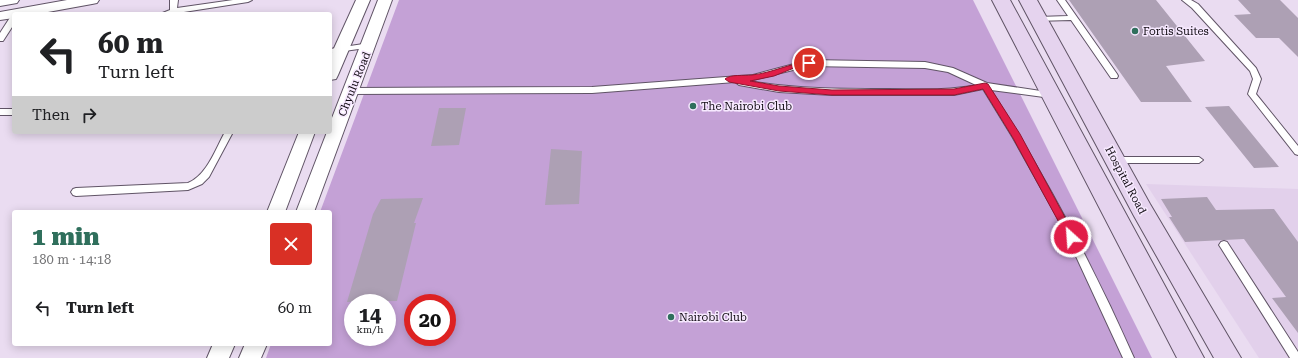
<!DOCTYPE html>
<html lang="en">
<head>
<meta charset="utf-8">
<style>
  body { margin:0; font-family:"Roboto Serif",serif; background:#f2f2f2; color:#202124; height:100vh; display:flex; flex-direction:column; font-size:15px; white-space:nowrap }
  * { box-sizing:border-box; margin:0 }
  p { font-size:13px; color:#757577 }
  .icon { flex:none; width:22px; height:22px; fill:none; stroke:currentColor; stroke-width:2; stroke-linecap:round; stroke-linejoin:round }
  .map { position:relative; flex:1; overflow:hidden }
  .details { position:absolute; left:12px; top:210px; width:320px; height:136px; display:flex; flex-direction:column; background:#fff; border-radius:4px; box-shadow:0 2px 10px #0003 }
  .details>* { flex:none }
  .banner { position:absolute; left:12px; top:12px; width:320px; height:122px; border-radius:4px; box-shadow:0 2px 10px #0003; background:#fff; color:#202124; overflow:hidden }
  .speed { position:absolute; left:344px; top:294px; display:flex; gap:8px; font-size:20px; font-weight:700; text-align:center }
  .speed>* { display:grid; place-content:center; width:52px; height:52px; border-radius:50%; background:#fff; box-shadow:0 2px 10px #0003; line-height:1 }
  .speed small { font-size:10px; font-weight:400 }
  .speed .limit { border:6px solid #d22; background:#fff; color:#111 }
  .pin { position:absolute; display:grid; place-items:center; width:34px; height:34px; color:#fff; margin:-17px; border:2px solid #fff; border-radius:50%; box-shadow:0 1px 4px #0007 }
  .me { position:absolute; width:44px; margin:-22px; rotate:334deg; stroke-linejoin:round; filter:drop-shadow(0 0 3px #0008) }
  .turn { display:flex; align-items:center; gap:14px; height:84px; padding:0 20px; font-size:18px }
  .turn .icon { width:52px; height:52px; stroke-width:2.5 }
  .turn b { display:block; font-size:28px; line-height:34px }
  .then { display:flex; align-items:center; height:38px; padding:0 20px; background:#0003; gap:8px; font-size:15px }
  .round { display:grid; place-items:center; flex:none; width:42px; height:42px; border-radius:4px; background:#f2f2f2 }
  .overview { display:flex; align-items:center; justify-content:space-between; height:68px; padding:0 20px }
  h1 { font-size:24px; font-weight:800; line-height:30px; color:#2f6f5c }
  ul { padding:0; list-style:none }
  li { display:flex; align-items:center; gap:12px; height:60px; padding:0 20px }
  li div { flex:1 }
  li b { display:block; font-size:15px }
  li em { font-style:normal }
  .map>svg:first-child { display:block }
</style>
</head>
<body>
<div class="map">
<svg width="1298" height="358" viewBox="0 0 1298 358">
  <rect width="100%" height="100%" fill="#eadcf1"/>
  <!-- built -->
  <path fill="#e2d0eb" d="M 1146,184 L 1298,189 L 1298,358 L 1259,358 Z"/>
  <!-- green -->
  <path fill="#c4a1d6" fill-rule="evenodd" d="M 399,0 L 973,0 L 1152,358 L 266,358 L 271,344 L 330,344 L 330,212 L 320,212 ZM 353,303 L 387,303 L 387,337 L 353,337 ZM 413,303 L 447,303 L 447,337 L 413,337 Z"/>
  <!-- building -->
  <path fill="#ada0b4" d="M 1069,0 L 1156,0 L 1205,61 L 1166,66 L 1192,102 L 1141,102 Z
    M 1238,0 L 1280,0 L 1298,18 L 1298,57 L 1279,38 L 1256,38 L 1234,15 L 1251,14 Z
    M 1229,106 L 1279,167 L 1254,168 L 1205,107 Z
    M 439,108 L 466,108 L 459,145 L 431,146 Z
    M 551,149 L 582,151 L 579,204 L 545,205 Z
    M 1207,197 L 1216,210 L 1274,209 L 1298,242 L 1298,333 L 1272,298 L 1286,297 L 1244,239 L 1185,242 L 1169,217 L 1172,217 L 1161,199 Z
    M 423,198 L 414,223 L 416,223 L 397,301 L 347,302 L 373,214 L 381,199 Z"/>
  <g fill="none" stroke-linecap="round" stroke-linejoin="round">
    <!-- lane casing -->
    <g stroke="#605466" stroke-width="2">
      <path id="lane" d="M 170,0 L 178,0 L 177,8 L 233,0 L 252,0 L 248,2 L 171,14 L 160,14 L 170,10 Z
        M 1057,0 L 1065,0 L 1117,74 L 1118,76 L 1117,78 L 1111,78 L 1071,20 L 1035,21 L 1034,19 L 1038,17 L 1068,16 Z
        M 1182,0 L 1191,0 L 1198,4 L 1256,68 L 1261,79 L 1256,94 L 1298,146 L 1298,155 L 1295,154 L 1248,94 L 1253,79 L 1250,71 L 1192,8 Z
        M 11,16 L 14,16 L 14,24 L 3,41 L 0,41 L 0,33 Z
        M 370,43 L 374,45 L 373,47 L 330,53 L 330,49 Z
        M 809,60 L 925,62 L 953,68 L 987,83 L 1054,93 L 1055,95 L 1054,97 L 1051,98 L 991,90 C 1045,176 1093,265 1134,358 L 1123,358 L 1061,224 L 1013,138 L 983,89 L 954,95 L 832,95 L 779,92 L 739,85 L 735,82 L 592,93 L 351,94 L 347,91 L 351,88 L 592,87 L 753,75 ZM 809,66 L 925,68 L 948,72 L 976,85 C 947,91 918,89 888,89 C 841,89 795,89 749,81 Z
        M 0,109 L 14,109 L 14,115 L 0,115 Z
        M 225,132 L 233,132 L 209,177 L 202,184 L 188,190 L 76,196 L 73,195 L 71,192 L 73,189 L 76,188 L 188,183 C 207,175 215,150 225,132 Z
        M 1115,157 L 1199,157 L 1203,160 L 1199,163 L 1115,163 L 1111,160 Z
        M 1224,241 L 1227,242 L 1298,352 L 1298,358 L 1290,358 L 1221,248 L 1219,245 L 1221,242 Z"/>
    </g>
    <!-- street casing -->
    <g stroke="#605466" stroke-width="2">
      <path id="street" d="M 0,0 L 19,0 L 17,3 L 0,6 Z
        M 67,0 L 99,0 L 97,3 L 92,4 L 37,14 L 14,14 L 14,18 L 0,20 L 0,12 Z
        M 356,0 L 370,0 L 338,75 L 336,79 L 330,80 L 330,57 Z
        M 378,0 L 392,0 L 314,212 L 296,212 L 327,132 L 330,132 L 330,123 Z
        M 299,132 L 315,132 L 285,212 L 267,212 Z
        M 213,344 L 235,344 L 229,358 L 207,358 Z
        M 245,344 L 267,344 L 261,358 L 239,358 Z"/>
    </g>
    <!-- secondary casing -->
    <g stroke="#605466" stroke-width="2">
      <path id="secondary" d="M 992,0 L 1010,0 L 1204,358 L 1177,358 Z
        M 1019,0 L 1037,0 L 1150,204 L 1241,358 L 1214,358 L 1134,216 Z"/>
    </g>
    <!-- lane -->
    <use href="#lane" fill="#fff" fill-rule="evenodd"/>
    <!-- street -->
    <use href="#street" fill="#fff" fill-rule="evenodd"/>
    <!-- secondary -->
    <use href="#secondary" fill="#e5d3ee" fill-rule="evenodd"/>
  </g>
  <!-- route -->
  <path fill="#e11d48" stroke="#92132f" d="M 809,61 L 813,63 L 811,65 L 794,68 L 774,76 L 750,81 L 779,86 L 832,90 L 954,89 L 985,83 L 988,84 L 1020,134 L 1074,234 L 1076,237 L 1074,239 L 1068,239 L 1013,138 L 983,89 L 954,95 L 832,95 L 779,91 L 729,82 L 725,79 C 730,74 744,76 752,75 C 771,73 789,64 809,61 Z"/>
  <!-- markers -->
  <g fill="#2f6f5c" stroke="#f7e9ff" stroke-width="1.5">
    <circle cx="1135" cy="31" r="4"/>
    <circle cx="693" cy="106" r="4"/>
    <circle cx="671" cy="317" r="4"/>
  </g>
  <g text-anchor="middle" stroke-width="3" stroke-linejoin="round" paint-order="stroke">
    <!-- poi labels -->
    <g font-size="11" fill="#120d14" stroke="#f7e9ff" text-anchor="start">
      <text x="1143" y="35">Fortis Suites</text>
      <text x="701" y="110">The Nairobi Club</text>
      <text x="679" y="321">Nairobi Club</text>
    </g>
    <!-- street labels -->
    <g font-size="11" fill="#120d14" stroke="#f7e9ff">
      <text transform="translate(354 84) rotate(-68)" y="4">Chyulu Road</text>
      <text transform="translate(1126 180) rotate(62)" y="4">Hospital Road</text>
    </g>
  </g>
</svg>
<div class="speed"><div>14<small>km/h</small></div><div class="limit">20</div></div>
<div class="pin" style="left:809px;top:63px;background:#d93025"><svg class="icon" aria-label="arrive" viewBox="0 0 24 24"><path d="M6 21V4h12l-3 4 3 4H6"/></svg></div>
<svg class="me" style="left:1071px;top:237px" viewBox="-20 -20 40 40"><circle r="17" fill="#e11d48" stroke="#fff" stroke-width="3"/><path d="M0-11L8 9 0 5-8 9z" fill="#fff"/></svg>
<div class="banner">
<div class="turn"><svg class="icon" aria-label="left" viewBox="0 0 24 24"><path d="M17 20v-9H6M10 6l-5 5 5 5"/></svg><div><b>60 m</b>Turn left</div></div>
<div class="then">Then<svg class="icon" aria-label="right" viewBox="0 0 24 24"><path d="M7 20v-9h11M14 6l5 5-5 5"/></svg></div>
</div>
<section class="details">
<div class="overview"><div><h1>1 min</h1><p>180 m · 14:18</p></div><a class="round" style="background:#d93025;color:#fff"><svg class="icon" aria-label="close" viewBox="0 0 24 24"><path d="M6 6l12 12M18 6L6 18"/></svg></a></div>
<ul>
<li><svg class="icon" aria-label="left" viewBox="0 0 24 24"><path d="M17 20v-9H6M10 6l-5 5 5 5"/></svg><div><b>Turn left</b></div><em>60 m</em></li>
</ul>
</section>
</div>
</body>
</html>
